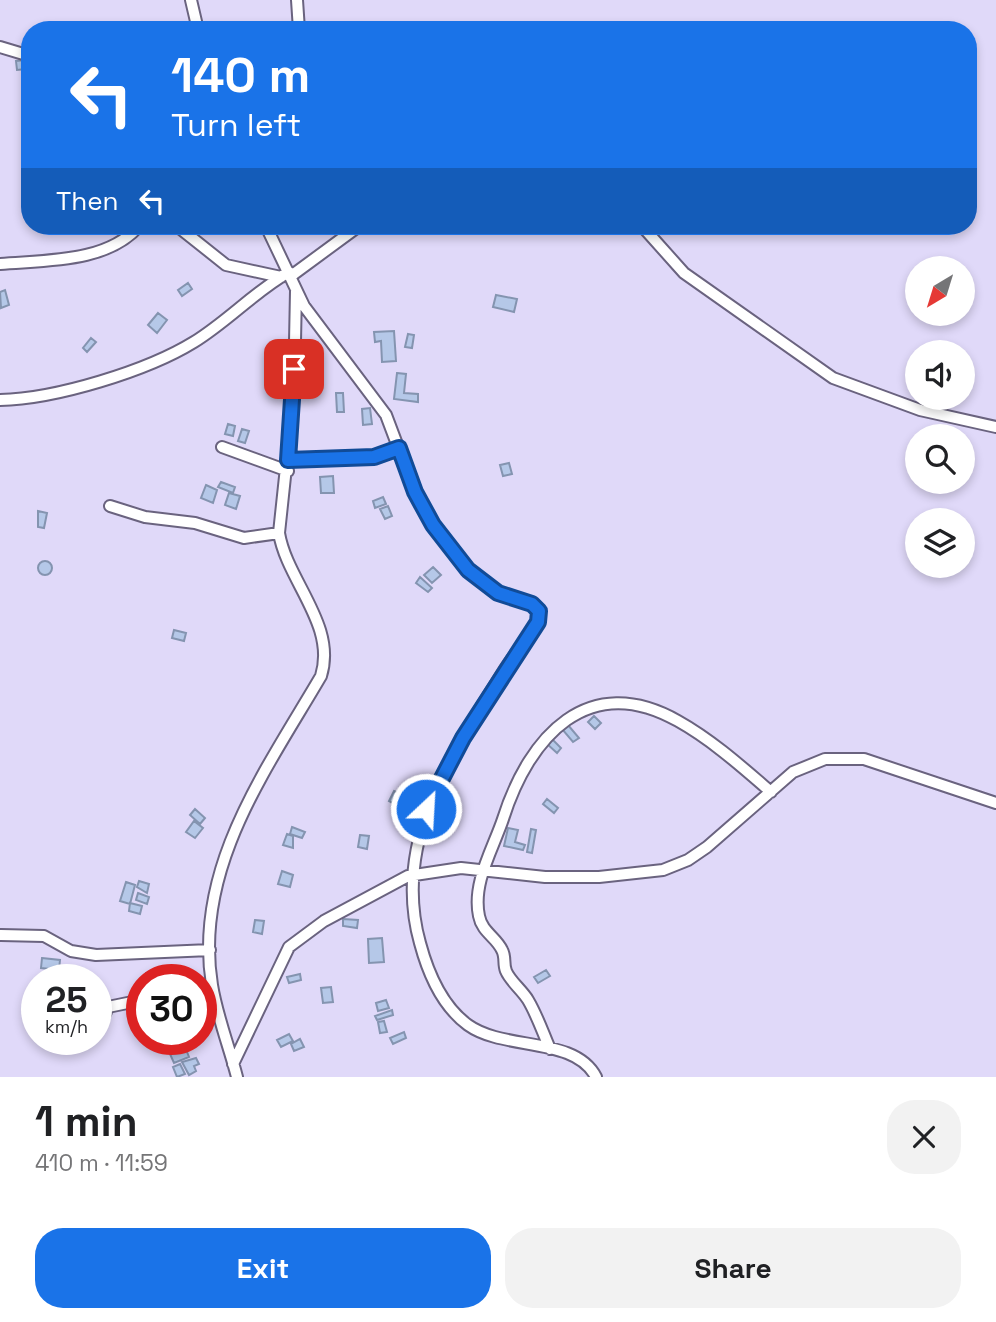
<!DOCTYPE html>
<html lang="en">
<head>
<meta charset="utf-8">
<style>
  body { margin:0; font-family:"Space Grotesk",sans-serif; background:#f2f2f2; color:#202124; height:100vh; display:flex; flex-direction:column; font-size:26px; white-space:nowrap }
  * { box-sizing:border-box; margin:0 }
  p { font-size:23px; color:#757577 }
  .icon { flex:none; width:38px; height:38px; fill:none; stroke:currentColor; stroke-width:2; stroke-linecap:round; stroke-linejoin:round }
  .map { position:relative; height:1077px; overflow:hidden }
  .details { display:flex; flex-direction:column; background:#fff; flex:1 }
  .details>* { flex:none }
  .guide { position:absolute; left:21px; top:21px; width:956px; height:214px; border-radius:28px; box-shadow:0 4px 10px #0003; background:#1a73e8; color:#fff; overflow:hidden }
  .needle { width:46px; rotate:218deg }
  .tools { position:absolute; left:905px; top:256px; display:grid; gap:14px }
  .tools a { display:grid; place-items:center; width:70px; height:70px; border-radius:50%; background:#fff; box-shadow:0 4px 10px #0003; font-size:35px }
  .speed { position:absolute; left:21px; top:964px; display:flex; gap:14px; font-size:35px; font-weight:700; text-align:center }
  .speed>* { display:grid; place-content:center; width:91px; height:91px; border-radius:50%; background:#fff; box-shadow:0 4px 10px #0003; line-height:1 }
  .speed small { font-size:18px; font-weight:400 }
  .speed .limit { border:10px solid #d22; background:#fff; color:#111 }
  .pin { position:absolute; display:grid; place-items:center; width:60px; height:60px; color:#fff; margin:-30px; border-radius:14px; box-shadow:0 4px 10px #0006 }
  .me { position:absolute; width:77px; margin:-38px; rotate:25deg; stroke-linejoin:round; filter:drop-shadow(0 0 5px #0008) }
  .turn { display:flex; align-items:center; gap:24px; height:147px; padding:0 35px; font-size:32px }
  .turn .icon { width:91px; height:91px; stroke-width:2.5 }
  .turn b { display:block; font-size:49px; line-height:60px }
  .then { display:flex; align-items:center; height:66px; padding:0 35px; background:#0003; gap:14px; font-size:26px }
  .round { display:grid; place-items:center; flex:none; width:74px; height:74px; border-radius:28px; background:#f2f2f2 }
  .head { display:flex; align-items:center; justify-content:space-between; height:119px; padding:0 35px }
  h1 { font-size:42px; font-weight:700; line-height:52px }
  .action { display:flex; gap:14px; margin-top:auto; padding:14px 35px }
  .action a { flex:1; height:80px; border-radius:28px; background:#1a73e8; color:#fff; font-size:28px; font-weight:700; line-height:80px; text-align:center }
  .action a+a { background:#f2f2f2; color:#202124 }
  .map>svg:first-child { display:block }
</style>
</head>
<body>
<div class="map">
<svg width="996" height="1077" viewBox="0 0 996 1077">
  <rect width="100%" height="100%" fill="#e0d9f9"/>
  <!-- building -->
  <path fill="#b5c8e8" stroke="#8494b0" stroke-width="2" d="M 25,60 L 26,69 L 17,70 L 16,61 Z
    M 188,283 L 192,289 L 182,296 L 178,290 Z
    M 5,290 L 9,305 L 1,308 L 0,292 Z
    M 496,295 L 517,299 L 514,312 L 493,307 Z
    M 158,313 L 167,320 L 157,333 L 148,325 Z
    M 394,331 L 396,361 L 382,362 L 381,341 L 375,342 L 374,332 Z
    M 408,334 L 414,335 L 412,348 L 405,347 Z
    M 91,338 L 96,342 L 87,352 L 83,348 Z
    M 397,373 L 406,374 L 404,393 L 418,394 L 418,402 L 394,399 Z
    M 336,393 L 343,393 L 344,412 L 337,412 Z
    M 370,408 L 372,424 L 363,425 L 362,409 Z
    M 228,424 L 235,426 L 233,436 L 225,434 Z
    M 242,429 L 249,431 L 245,443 L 238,441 Z
    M 509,463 L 512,474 L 503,476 L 500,465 Z
    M 333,476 L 334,493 L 321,493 L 320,477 Z
    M 221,482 L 235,487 L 233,493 L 218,487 Z
    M 206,485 L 217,490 L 213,503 L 201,498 Z
    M 229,493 L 240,496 L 236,509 L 225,505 Z
    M 383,497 L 386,504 L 375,508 L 373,501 Z
    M 388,506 L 392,516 L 385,519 L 380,509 Z
    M 38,511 L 47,513 L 44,528 L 38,527 Z
    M38 568a7 7 0 1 1 14 0a7 7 0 1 1-14 0Z
    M 433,567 L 441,575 L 432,583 L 424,575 Z
    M 420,577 L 432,588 L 428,592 L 416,583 Z
    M 174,630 L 186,633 L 184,641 L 172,638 Z
    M 594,716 L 601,723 L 595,729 L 588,722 Z
    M 568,725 L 579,738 L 573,742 L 562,729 Z
    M 551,738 L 561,748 L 557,753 L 546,743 Z
    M 394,791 L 408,798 L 402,808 L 389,801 Z
    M 547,799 L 558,808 L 554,813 L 543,804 Z
    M 195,809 L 205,818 L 200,824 L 190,815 Z
    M 194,821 L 203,828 L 195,838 L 186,832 Z
    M 292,827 L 305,832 L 302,838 L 290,834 Z
    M 508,828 L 518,830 L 515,842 L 525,845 L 523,850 L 504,846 Z
    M 531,829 L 536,830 L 532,853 L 527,852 Z
    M 287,834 L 293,836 L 293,848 L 283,845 Z
    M 360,835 L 369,836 L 367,849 L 358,847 Z
    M 282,871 L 293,875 L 290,887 L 278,884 Z
    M 139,881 L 149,884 L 147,893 L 137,887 Z
    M 126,882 L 135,885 L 130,904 L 120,901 Z
    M 138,893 L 149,897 L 147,904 L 136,900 Z
    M 130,903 L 142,906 L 140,914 L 129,911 Z
    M 343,919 L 358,920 L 357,928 L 343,926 Z
    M 255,920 L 264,921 L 262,934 L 253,932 Z
    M 382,938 L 384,962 L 369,963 L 368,939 Z
    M 42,958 L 60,960 L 59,970 L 41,968 Z
    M 546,970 L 550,976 L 538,983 L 534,977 Z
    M 61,972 L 76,972 L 76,980 L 61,980 Z
    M 146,973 L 157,973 L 157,980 L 146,980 Z
    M 300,974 L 301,980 L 289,983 L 287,977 Z
    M 331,987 L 333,1002 L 323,1003 L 321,988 Z
    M 386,1000 L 389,1008 L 378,1011 L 376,1003 Z
    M 392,1010 L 393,1015 L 377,1020 L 375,1016 Z
    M 384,1021 L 387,1032 L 380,1033 L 378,1022 Z
    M 404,1032 L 406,1038 L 393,1044 L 390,1038 Z
    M 289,1034 L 293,1041 L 281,1047 L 277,1040 Z
    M 300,1039 L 304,1047 L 294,1051 L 291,1044 Z
    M 185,1047 L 189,1057 L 174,1063 L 170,1054 Z
    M 196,1058 L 199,1064 L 194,1066 L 196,1071 L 189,1075 L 182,1062 Z
    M 180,1064 L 185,1074 L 177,1077 L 173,1067 Z"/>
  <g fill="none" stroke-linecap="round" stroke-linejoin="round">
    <!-- minor casing -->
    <g stroke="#6a637f" stroke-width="14">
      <path id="minor" d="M 191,0 L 198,30
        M 297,0 L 299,30
        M 0,47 L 30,56
        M 177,226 L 226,265 L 281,277
        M 266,226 L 304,306 L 386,415 L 415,492 L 433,525 L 468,570 L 498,593 L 532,604 L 540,615 C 533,635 516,651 505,669 C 453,752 391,840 420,943 C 428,973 442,1006 468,1025 C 504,1051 575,1036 596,1077
        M 642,226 L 684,273 L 833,378 L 920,410 L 996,427
        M 0,264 C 45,260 107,263 139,226
        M 291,276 L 359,226
        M 0,400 C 55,399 147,371 194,342 C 228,321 254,292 289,272
        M 222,447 L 288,471
        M 288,460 L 374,457 L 399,448
        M 110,506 L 145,517 L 195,523 L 244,538 L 279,533
        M 1,935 L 44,936 L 71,951 L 96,955 L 210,950
        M 99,1028 L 108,1007 L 142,1000
        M 550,1049 C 543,1033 537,1015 528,1000 C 522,990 510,981 506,971 C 503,964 506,957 502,950 C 496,937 482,932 479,916 C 472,883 493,849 503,819 C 529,737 588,670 678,721 C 712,740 742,767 771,792
        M 233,1064 L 289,947 L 324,921 L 408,876 L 461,868 L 545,877 L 599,877 L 663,870 L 688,860 L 707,847 L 793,772 L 825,759 L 864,759 L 996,803
        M 237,1077 C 229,1046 217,1016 212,985 C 193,869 266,770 321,676 C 337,625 287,581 279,533 L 294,392 L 296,291"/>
    </g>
    <!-- minor -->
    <use href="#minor" stroke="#fff" stroke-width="10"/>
  </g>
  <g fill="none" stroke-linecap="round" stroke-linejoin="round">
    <!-- route casing -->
    <g stroke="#114b97" stroke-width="18">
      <path id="route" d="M 294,369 L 288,460 L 374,457 L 399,448 L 415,492 L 433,525 L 468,570 L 498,593 L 532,604 L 539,611 L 538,622 L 463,738 L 426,809"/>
    </g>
    <!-- route -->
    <use href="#route" stroke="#1a73e8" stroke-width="12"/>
  </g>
</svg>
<div class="tools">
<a><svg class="needle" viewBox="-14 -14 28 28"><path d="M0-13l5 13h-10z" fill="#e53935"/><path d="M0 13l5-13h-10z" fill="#757577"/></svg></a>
<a><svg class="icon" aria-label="sound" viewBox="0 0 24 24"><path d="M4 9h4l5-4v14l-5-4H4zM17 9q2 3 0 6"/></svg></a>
<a><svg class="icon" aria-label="search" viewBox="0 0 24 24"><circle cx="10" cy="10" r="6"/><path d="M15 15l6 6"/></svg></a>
<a><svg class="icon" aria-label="layers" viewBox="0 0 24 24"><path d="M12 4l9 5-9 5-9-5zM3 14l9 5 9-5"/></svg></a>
</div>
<div class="speed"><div>25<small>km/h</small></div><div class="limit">30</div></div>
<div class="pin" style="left:294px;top:369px;background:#d93025"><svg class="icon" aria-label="arrive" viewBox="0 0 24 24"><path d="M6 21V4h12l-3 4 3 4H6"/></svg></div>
<svg class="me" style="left:426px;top:809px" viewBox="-20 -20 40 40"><circle r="17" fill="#1a73e8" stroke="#fff" stroke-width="3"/><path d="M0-11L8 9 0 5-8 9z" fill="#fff"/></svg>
<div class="guide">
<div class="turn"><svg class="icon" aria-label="left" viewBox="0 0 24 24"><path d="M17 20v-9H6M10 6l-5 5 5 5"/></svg><div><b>140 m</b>Turn left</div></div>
<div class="then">Then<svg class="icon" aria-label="left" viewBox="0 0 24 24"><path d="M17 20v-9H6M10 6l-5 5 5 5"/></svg></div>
</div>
</div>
<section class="details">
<div class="head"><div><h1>1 min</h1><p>410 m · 11:59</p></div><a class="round"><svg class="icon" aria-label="close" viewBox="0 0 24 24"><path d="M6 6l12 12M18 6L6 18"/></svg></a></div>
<div class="action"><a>Exit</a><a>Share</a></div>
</section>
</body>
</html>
